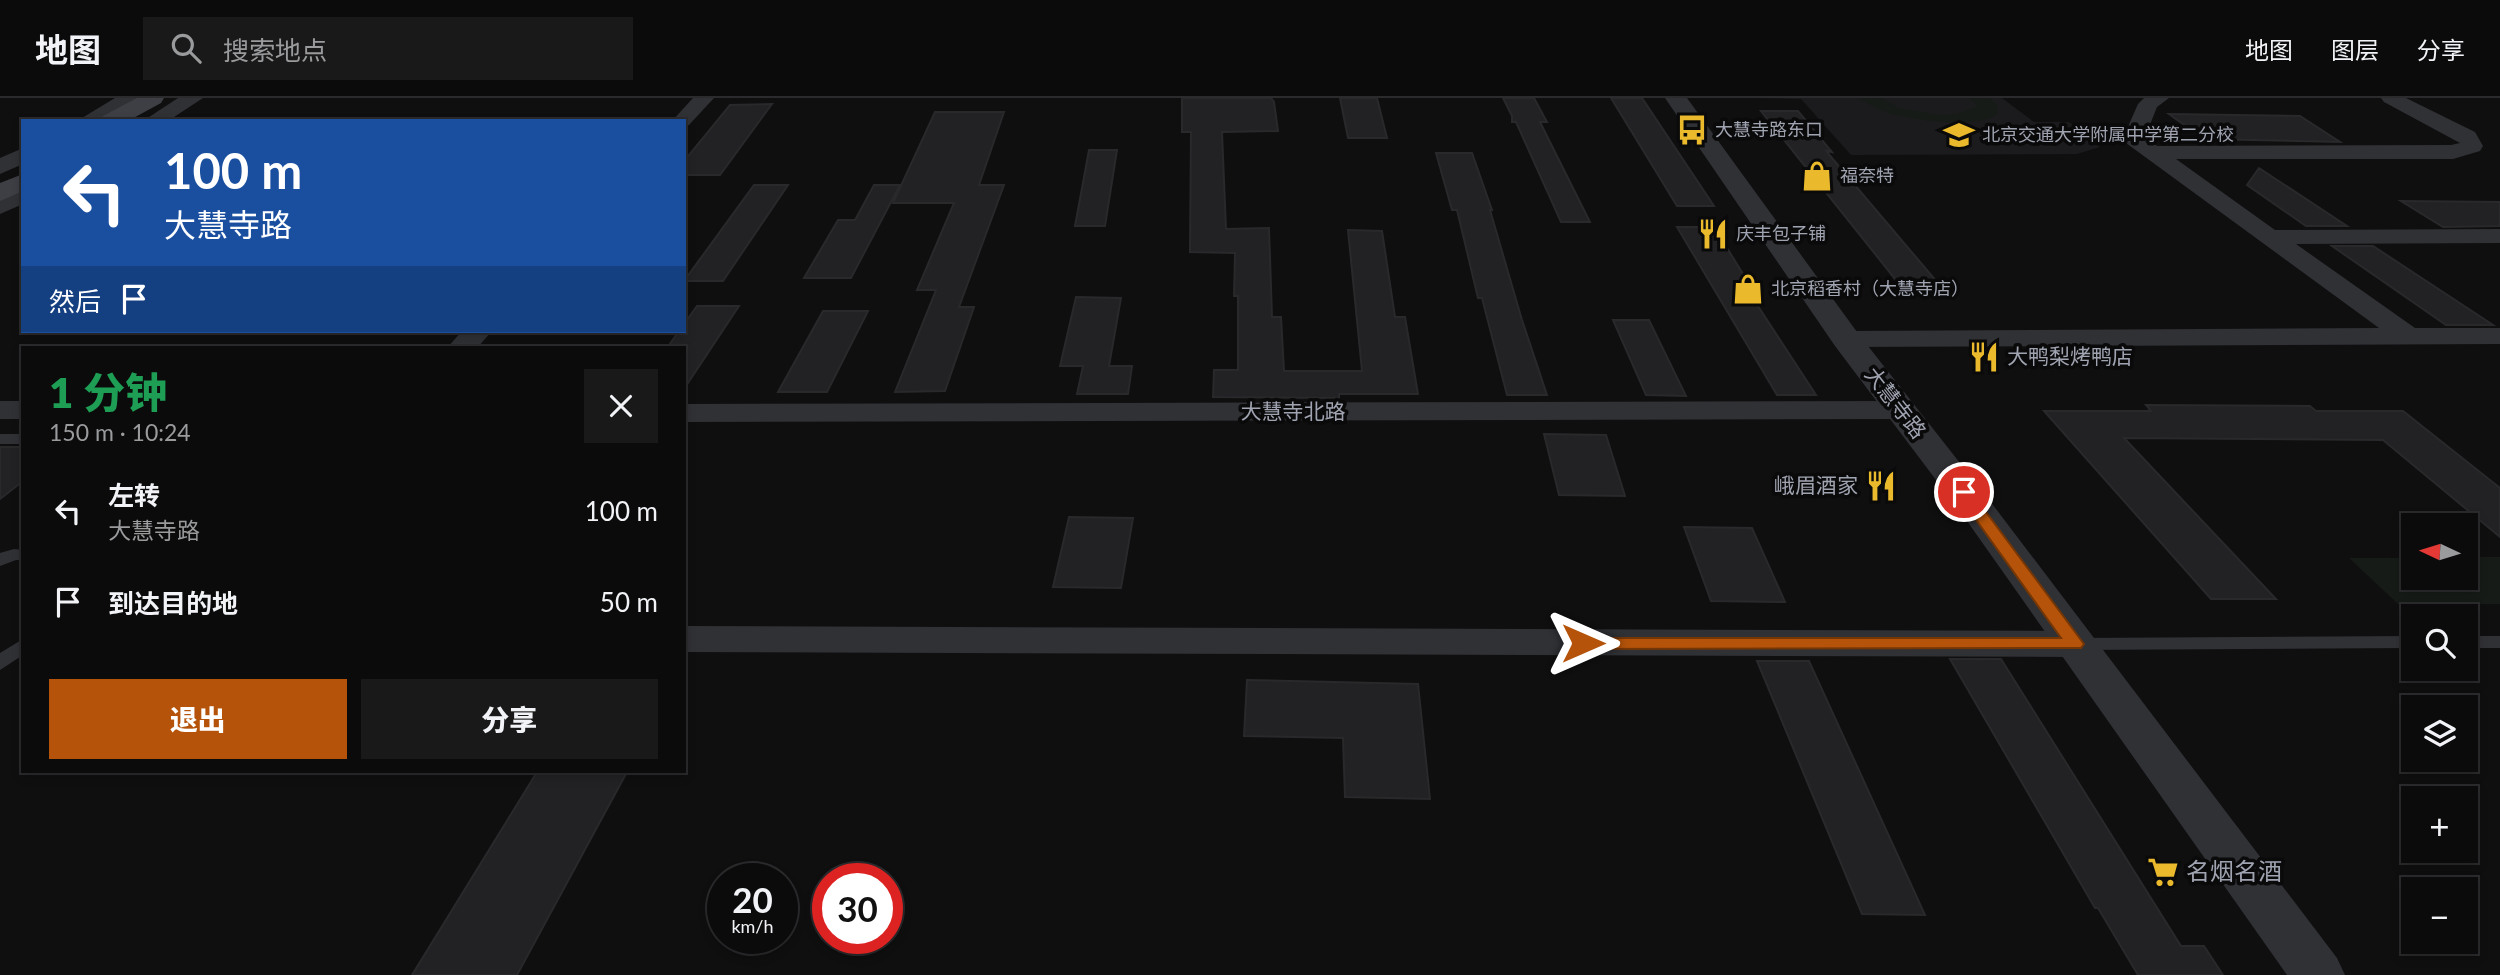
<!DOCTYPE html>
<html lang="zh">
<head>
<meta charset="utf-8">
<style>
  body { margin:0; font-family:Lato,"Noto Sans SC",sans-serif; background:#19191a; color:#f1f3f6; height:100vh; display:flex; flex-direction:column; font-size:26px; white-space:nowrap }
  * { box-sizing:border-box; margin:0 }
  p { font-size:23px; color:#9a9b9d }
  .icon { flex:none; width:38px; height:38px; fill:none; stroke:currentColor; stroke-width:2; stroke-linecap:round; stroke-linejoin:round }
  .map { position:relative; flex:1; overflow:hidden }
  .drawer { position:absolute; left:21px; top:248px; width:665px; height:427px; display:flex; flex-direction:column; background:#0b0b0c; border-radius:0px; box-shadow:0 4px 10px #0003,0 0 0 2px #2b2b2d }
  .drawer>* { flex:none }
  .top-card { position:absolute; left:21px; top:21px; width:665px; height:214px; border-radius:0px; box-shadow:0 4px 10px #0003,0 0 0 2px #2b2b2d; background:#1a4fa0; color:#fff; overflow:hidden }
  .needle { width:46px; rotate:274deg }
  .tools { position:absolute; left:2401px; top:415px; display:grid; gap:14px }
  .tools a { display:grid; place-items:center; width:77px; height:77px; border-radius:0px; background:#0b0b0c; box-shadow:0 4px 10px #0003,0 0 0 2px #2b2b2d; font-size:35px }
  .speed { position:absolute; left:707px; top:765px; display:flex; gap:14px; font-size:35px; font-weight:700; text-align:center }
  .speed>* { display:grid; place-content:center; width:91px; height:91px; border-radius:50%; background:#0b0b0c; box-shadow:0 4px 10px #0003,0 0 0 2px #2b2b2d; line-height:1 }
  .speed small { font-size:18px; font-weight:400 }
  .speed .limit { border:10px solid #d22; background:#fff; color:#111 }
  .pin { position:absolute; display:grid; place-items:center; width:60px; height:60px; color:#fff; margin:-30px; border:4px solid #fff; border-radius:50%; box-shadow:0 2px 7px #0007 }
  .me { position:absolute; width:77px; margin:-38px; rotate:90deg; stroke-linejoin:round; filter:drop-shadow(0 0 5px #0008) }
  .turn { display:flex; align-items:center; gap:24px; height:147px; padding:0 28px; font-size:32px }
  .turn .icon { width:91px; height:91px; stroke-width:2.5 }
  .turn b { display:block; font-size:49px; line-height:60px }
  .then { display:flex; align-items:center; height:66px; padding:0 28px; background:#0003; gap:14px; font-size:26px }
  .round { display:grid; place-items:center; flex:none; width:74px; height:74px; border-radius:0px; background:#19191a }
  .headline { display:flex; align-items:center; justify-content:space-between; height:119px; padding:0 28px }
  h1 { font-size:42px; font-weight:800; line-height:52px; color:#1e9e55 }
  .button { display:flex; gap:14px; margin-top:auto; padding:14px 28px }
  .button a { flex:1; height:80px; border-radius:0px; background:#b45309; color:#fff; font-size:28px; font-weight:800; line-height:80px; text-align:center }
  .button a+a { background:#19191a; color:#f1f3f6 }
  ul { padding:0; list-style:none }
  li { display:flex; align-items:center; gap:21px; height:91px; padding:0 28px }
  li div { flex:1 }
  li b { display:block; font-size:26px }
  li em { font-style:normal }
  header { display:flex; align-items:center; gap:42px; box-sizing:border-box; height:98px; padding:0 35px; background:#0b0b0c; border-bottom:2px solid #2b2b2d }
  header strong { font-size:33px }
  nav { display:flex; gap:38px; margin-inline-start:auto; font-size:24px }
  .search { width:490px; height:63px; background:#19191a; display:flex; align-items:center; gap:18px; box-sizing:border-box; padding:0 24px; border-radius:0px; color:#9a9b9d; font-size:26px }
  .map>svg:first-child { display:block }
</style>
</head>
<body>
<header>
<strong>地图</strong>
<div class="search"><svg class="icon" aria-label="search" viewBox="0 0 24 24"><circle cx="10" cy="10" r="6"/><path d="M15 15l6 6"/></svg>搜索地点</div>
<nav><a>地图</a><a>图层</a><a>分享</a></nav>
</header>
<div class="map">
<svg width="2500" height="877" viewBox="0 0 2500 877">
  <rect width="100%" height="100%" fill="#0f0f10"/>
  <!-- built -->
  <path fill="#1b1b1d" d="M 1746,0 L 2002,0 L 2034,24 L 2069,24 L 2100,49 L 2077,56 L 1851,57 L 1801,1 Z"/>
  <!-- green -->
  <path fill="#161b17" d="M 1859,0 L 1882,0 L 1899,10 L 1939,17 L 1956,16 L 1976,9 L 1976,6 L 1969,0 L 1990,0 L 1998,9 L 1998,15 C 1981,32 1911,22 1889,15 C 1878,12 1868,6 1859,0 Z
    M 2466,459 L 2500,459 L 2500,506 L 2398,506 L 2349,460 L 2413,460 L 2413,480 L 2466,480 Z"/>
  <!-- building -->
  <path fill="#222224" stroke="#29292c" stroke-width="2" d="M 1182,0 L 1271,0 L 1274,4 L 1278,33 L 1222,34 L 1226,131 L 1269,130 L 1272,219 L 1281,219 L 1284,273 L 1362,273 L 1348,132 L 1382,133 L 1395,219 L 1405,219 L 1418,296 L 1339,296 L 1339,300 L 1213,299 L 1214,272 L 1238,272 L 1238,198 L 1234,198 L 1235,155 L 1190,154 L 1191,34 L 1182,34 Z
    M 1340,0 L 1377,0 L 1387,40 L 1348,40 Z
    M 1503,0 L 1534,0 L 1547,24 L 1540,24 L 1590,124 L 1561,124 L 1516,24 L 1512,24 L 1512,18 Z
    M 1611,0 L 1642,0 L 1714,108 L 1677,108 Z
    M 772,6 L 720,77 L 684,77 L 684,63 L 730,7 Z
    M 1761,13 L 1798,13 L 1832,54 L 1826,53 L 1943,191 L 1903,191 Z
    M 935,14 L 1004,14 L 979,87 L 1004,87 L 959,209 L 974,209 L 945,293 L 895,294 L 936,192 L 917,192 L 954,105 L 893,105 Z
    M 2169,16 L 2300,18 L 2340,44 L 2204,41 Z
    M 1089,52 L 1117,52 L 1105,128 L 1075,128 Z
    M 1436,55 L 1472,55 L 1492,112 L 1490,112 L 1522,222 L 1547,297 L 1507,297 L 1482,200 L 1478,200 L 1457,112 L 1452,112 Z
    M 2259,70 L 2347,128 L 2306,128 L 2247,87 Z
    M 754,87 L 788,87 L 723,183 L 684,183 Z
    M 874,87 L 900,87 L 851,180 L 804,180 L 838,122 L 855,122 Z
    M 2401,103 L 2500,104 L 2500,128 L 2443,129 Z
    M 1677,129 L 1714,129 L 1761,205 L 1756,205 L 1816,297 L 1777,297 Z
    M 2332,148 L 2373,148 L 2493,227 L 2446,227 Z
    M 1076,199 L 1121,200 L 1109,268 L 1132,268 L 1128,296 L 1077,296 L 1083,268 L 1060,268 Z
    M 697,208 L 739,208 L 684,291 L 684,250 L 667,250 L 679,233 L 684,233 L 684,226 Z
    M 823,213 L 868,213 L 827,294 L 778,294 Z
    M 1613,222 L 1649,222 L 1686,298 L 1646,297 Z
    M 2146,307 L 2310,308 L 2316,313 L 2403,313 L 2500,390 L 2500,439 L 2383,342 L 2124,340 L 2276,501 L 2211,501 L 2044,313 L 2151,313 Z
    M 1544,336 L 1606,337 L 1625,398 L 1559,397 Z
    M 0,349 L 23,349 L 23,383 L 0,401 Z
    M 1069,419 L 1133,420 L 1121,490 L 1053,489 Z
    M 1684,429 L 1752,430 L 1785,504 L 1711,503 Z
    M 1950,561 L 2001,561 L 2181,848 L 2204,848 L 2223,877 L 2138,877 L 2098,810 L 2095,810 Z
    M 1757,563 L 1809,563 L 1925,817 L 1862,816 Z
    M 1247,582 L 1418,586 L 1430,701 L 1345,699 L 1343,640 L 1244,638 Z
    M 537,674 L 627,674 L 517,877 L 412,877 Z"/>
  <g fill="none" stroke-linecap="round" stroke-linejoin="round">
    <!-- service -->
    <path fill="#303135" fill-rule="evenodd" d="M 0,336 L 23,336 L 23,346 L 0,346 Z
      M 14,451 L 23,452 L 23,462 L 16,462 L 0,468 L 0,455 Z
      M 2413,538 L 2413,550 L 2075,552 L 2068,551 L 2065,546 L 2068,541 L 2075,540 Z
      M 2466,538 L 2500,538 L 2500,550 L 2466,550 Z
      M 23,541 L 23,557 L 0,572 L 0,555 Z"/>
    <!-- minor -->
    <path fill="#303135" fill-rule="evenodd" d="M 115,0 L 140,0 L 103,23 L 77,23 Z
      M 178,0 L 203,0 L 168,23 L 143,23 Z
      M 693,0 L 714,0 L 689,27 L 684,29 L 684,23 L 672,23 Z
      M 2144,0 L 2169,0 L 2157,9 L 2145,39 L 2157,48 L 2451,47 L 2460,45 L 2384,4 L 2381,0 L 2406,0 L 2475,34 L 2483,48 L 2480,53 L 2453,61 L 2176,61 L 2275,132 L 2500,131 L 2500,145 L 2296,146 L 2415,230 L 2500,230 L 2500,246 L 1846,249 L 1836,247 L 1832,241 L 1836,235 L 1846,233 L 2379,230 L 2126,45 L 2123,40 L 2138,6 Z
      M 23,50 L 23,66 L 0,76 L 0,60 Z
      M 23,90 L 23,106 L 0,116 L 0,100 Z
      M 462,233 L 492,233 L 477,250 L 447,250 Z
      M 0,303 L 23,303 L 23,321 L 0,321 Z
      M 1902,303 L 1913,305 L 1917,312 L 1913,319 L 1902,321 L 684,324 L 684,306 Z
      M 684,528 L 2075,533 L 2089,537 L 2094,546 L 2089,555 L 2075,559 L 684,554 Z"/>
    <!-- tertiary -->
    <path fill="#303135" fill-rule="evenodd" d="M 1665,0 L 1687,0 L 1857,234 L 1993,407 L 2337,860 L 2345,877 L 2287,877 L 1967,423 L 1835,248 Z"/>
    <!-- secondary -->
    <path fill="#3e3f45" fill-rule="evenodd" d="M 137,0 L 164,0 L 161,5 L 128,23 L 100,23 L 103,18 Z
      M 23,76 L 23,93 L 0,103 L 0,85 Z"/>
  </g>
  <!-- route -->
  <path fill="#b45309" stroke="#753606" stroke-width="2" d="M 1964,390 L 1969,391 L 2081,542 L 2084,546 L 2081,550 L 1583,551 L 1575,545 L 1583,540 L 2061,540 L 1956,394 Z"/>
  <!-- icons -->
  <defs>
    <g id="bus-bare" transform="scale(2.415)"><path d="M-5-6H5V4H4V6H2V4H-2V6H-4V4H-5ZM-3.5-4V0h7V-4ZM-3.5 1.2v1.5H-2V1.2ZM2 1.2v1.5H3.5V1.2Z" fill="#ebba2c" stroke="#0a0a0b" stroke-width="2.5" paint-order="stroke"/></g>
    <g id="school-bare" transform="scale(2.415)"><path d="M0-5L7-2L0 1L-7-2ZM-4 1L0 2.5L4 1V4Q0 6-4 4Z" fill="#ebba2c" stroke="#0a0a0b" stroke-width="2.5" paint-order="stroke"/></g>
    <g id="shop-bare" transform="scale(2.415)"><path d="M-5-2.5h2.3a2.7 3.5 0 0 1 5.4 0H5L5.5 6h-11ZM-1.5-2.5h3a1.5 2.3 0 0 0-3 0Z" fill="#ebba2c" stroke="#0a0a0b" stroke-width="2.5" paint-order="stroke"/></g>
    <g id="restaurant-bare" transform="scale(2.415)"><path d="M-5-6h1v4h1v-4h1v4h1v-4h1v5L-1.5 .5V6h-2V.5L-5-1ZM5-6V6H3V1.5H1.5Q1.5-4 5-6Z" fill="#ebba2c" stroke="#0a0a0b" stroke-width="2.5" paint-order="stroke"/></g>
    <g id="supermarket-bare" transform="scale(2.415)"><path d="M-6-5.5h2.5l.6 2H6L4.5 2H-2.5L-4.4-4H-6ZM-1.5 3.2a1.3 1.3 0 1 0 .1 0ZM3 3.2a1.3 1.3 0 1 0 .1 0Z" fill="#ebba2c" stroke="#0a0a0b" stroke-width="2.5" paint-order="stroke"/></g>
  </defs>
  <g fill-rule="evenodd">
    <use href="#bus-bare" x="1692" y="32"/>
    <use href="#school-bare" x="1959" y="37"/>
    <use href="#shop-bare" x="1817" y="78"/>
    <use href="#restaurant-bare" x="1713" y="136"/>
    <use href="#shop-bare" x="1748" y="191"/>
    <use href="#restaurant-bare" x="1984" y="259"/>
    <use href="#restaurant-bare" x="1881" y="388"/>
    <use href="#supermarket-bare" x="2163" y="774"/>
  </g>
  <g text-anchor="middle" stroke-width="7" stroke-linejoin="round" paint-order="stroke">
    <!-- far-poi labels -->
    <g font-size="18" fill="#a0a4b1" stroke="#0a0a0b" text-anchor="start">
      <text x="1715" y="38">大慧寺路东口</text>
      <text x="1982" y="43">北京交通大学附属中学第二分校</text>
      <text x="1840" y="84">福奈特</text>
      <text x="1736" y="142">庆丰包子铺</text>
      <text x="1771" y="197">北京稻香村（大慧寺店）</text>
    </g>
    <!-- poi labels -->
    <g font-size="21" fill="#a0a4b1" stroke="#0a0a0b" text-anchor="start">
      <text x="2007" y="266">大鸭梨烤鸭店</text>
      <text x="1858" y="395" text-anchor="end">峨眉酒家</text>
    </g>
    <!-- street labels -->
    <g font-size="21" fill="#a0a4b1" stroke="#0a0a0b">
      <text transform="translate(1895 305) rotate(52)" y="7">大慧寺路</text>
      <text x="1293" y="321">大慧寺北路</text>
    </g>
    <!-- near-poi labels -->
    <g font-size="24" fill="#a0a4b1" stroke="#0a0a0b" text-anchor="start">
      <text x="2186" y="782">名烟名酒</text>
    </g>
  </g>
</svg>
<div class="tools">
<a><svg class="needle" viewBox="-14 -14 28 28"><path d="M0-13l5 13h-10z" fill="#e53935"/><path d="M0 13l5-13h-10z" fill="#9a9b9d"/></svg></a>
<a><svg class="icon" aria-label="search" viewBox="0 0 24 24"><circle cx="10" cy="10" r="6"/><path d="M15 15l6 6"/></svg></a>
<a><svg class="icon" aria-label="layers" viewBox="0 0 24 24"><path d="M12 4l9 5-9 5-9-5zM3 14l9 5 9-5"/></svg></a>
<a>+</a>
<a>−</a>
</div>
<div class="speed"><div>20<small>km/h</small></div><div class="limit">30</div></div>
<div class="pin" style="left:1964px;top:394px;background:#d93025"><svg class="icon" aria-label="arrive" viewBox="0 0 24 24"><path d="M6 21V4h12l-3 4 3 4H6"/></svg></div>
<svg class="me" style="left:1583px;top:545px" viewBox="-20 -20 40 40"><path d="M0-17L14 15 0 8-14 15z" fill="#b45309" stroke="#fff" stroke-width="4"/></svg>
<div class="top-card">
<div class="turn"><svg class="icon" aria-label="left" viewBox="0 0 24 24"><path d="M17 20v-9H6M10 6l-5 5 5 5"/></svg><div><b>100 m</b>大慧寺路</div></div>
<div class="then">然后<svg class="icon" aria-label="arrive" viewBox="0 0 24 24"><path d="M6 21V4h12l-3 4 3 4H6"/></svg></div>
</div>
<section class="drawer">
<div class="headline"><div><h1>1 分钟</h1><p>150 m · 10:24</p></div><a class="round"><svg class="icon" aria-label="close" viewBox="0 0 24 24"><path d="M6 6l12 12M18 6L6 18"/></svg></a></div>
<ul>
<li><svg class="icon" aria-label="left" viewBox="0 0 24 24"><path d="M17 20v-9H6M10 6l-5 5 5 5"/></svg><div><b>左转</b><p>大慧寺路</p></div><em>100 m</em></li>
<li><svg class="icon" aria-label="arrive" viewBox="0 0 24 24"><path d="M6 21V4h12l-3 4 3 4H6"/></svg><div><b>到达目的地</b></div><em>50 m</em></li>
</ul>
<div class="button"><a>退出</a><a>分享</a></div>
</section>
</div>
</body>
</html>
